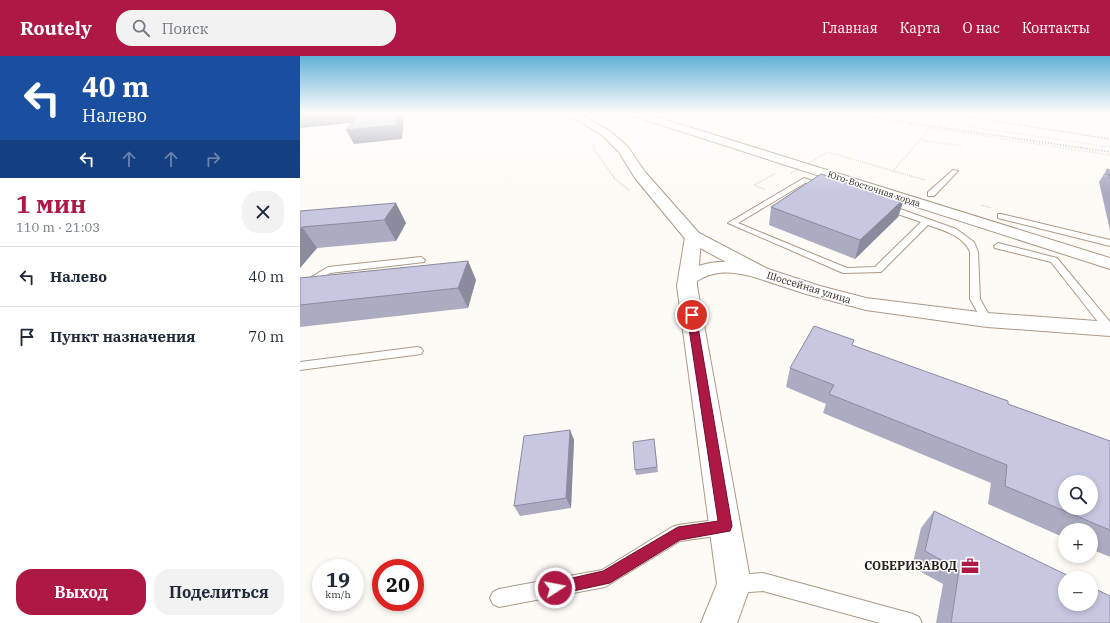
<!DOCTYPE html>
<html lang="ru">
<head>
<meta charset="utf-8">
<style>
  body { margin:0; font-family:"IBM Plex Serif",serif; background:#f2f2f3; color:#1f2937; height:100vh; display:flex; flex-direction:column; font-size:15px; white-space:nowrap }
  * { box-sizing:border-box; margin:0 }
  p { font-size:13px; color:#747a83 }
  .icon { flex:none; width:22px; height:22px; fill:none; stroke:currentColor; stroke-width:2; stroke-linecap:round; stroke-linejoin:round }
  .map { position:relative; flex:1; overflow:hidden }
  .drawer { display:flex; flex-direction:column; background:#fff; width:300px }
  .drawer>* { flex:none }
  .guide { background:#1a4fa0; color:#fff; overflow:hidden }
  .fabs { position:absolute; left:758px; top:419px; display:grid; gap:8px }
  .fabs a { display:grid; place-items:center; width:40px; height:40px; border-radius:50%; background:#fff; box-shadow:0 2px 6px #0003; font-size:20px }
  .speed { position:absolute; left:12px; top:503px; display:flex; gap:8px; font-size:20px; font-weight:700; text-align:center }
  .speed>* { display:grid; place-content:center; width:52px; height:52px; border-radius:50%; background:#fff; box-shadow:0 2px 6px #0003; line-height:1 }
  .speed small { font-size:10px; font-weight:400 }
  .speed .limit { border:6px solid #d22; background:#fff; color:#111 }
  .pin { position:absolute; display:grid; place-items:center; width:34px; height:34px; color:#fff; margin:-17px; border:2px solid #fff; border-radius:50%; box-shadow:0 1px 4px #0007 }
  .me { position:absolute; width:44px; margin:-22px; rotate:79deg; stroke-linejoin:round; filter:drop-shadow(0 0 3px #0008) }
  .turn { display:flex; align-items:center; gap:14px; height:84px; padding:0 16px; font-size:18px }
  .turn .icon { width:52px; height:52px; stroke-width:2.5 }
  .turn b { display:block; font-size:28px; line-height:34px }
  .lanes { display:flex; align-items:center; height:38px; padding:0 16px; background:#0003; justify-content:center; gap:20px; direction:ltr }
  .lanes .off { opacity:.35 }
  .round { display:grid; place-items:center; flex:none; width:42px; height:42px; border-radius:16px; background:#f2f2f3 }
  .head { display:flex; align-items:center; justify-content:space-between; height:68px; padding:0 16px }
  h1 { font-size:24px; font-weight:700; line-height:30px; color:#ad1944 }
  .cta { display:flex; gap:8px; margin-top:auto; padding:8px 16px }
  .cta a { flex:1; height:46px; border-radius:16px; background:#ad1944; color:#fff; font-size:16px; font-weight:700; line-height:46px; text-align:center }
  .cta a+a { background:#f2f2f3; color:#1f2937 }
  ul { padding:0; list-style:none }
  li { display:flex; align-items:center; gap:12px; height:60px; padding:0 16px; border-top:1px solid #e0e1e3 }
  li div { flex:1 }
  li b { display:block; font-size:15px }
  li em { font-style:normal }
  header { display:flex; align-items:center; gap:24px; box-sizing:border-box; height:56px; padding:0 20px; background:#ad1944; color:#fff }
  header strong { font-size:19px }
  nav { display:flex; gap:22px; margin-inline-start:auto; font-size:14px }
  .search { width:280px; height:36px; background:#f2f2f3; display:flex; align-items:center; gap:10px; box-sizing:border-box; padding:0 14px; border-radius:16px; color:#747a83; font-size:15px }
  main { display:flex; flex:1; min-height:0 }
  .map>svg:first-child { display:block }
</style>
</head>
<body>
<header>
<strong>Routely</strong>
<div class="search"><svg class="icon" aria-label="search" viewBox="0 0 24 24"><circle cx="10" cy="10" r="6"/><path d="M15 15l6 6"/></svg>Поиск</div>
<nav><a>Главная</a><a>Карта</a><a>О нас</a><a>Контакты</a></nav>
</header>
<main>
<section class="drawer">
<div class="guide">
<div class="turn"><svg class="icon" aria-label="left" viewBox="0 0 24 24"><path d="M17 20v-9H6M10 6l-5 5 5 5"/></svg><div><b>40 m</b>Налево</div></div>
<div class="lanes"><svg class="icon" aria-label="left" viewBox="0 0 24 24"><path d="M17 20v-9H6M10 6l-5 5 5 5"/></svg><svg class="icon off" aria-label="ahead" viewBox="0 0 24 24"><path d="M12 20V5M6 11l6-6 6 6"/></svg><svg class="icon off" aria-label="ahead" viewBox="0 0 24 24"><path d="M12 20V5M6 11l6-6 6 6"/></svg><svg class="icon off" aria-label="right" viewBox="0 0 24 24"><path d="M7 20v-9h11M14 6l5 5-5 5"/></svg></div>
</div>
<div class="head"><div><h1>1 мин</h1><p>110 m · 21:03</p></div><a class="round"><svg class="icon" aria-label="close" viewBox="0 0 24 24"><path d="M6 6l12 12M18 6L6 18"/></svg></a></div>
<ul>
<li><svg class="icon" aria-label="left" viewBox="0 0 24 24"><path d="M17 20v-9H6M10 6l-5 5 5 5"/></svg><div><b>Налево</b></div><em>40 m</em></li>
<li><svg class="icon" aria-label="arrive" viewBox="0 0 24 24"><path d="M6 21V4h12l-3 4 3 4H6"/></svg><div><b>Пункт назначения</b></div><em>70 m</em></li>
</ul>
<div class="cta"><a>Выход</a><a>Поделиться</a></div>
</section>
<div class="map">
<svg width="810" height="567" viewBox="0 0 810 567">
  <rect width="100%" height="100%" fill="#fefaf6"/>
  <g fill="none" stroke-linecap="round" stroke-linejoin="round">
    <!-- service casing -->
    <g stroke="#ac9985" stroke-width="2">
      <path id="service" d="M 653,114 L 658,115 L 634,140 L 628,140 L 628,136 Z
        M 504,122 L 526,130 L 522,132 L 505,127 L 438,167 L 547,212 L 575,211 L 621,166 L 583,153 L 583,149 L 589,149 L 656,173 L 674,186 L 678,196 L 680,243 L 692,264 L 691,266 L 683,266 L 670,243 L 670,196 C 664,180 643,174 628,169 L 581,216 L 543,217 L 428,167 Z
        M 698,158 L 701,158 L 810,184 L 810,190 L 698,162 Z
        M 698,187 L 757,202 L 810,266 L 810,277 L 806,276 L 751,206 L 695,192 L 694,190 Z
        M 121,201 L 125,204 L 124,206 L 30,217 L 0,235 L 0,228 L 28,211 Z
        M 117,291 L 121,292 L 123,295 L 121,298 L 0,314 L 0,306 Z
        M 423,463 L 429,465 L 431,471 L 429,477 L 423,479 L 380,485 L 305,531 L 199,551 L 193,548 L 190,542 L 193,536 L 199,533 L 302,514 L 372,471 L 378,469 Z
        M 463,517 L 613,558 L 619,561 L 622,567 L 580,567 L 463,535 L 436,537 L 430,534 L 427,528 L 430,522 L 436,519 Z"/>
    </g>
    <!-- minor casing -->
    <g stroke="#ac9985" stroke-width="2">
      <path id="minor" d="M 393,176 L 399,177 L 401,181 L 399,210 C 423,202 444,207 468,213 L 470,217 L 468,221 C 460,223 454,221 446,219 C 428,215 413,215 397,225 L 397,230 L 451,528 L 437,567 L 401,567 L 417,528 L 377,230 L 385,181 L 387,177 Z"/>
    </g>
    <!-- secondary casing -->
    <g stroke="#ac9985" stroke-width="2">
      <path id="secondary" d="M 265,58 L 279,58 L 310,75 L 328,91 L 345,116 L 399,177 L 468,213 L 520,230 L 566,242 L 687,257 L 810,266 L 810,280 L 687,271 L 566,254 L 506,238 L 454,221 L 387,185 L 335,122 L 319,96 L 302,79 L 279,65 L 266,60 Z"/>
    </g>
    <!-- primary casing -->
    <g stroke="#ac9985" stroke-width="2">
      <path id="primary" d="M 332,58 L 347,58 L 810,202 L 810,213 L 333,60 Z"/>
    </g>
    <!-- path -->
    <path stroke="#b3aea8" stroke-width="1.5" stroke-dasharray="0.5 1.5" stroke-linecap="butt" d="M 654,66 L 672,71 L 810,91
      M 611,69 L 810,99
      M 621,84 L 661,90
      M 293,87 L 294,93 L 315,123 L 330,135
      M 625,124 L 593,115 L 630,72
      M 464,133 L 454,129 L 476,117
      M 681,149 L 692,152"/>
    <!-- service -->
    <use href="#service" fill="#fff" fill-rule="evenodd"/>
    <!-- minor -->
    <use href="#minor" fill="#fff" fill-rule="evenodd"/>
    <!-- secondary -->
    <use href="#secondary" fill="#fff" fill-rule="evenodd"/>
    <!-- primary -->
    <use href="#primary" fill="#fff" fill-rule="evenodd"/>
    <!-- rail -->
    <path stroke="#88827c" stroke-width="1.5" stroke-dasharray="1 2" stroke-linecap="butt" d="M 549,58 L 810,96
      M 650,58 L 810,83"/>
    <!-- path-bridge -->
    <path stroke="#b3aea8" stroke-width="1.5" stroke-dasharray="0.5 1.5" stroke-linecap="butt" d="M 611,69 L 619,58
      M 491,117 L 528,96 L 593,115"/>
  </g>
  <!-- wall -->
  <path fill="#ababc2" d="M 807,113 L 810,114 L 810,174 L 799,126 Z
    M 604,143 L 598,161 L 555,203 L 469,169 L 471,151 Z
    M 0,155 L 106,167 L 96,185 L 17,192 L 0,212 Z
    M 168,205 L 176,224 L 168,252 L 0,271 L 0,222 Z
    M 553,290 L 708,348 L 810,385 L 810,501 L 791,493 L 791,474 L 765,474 L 765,482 L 688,448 L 691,427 L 523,357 L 526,348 L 486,331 L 490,312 Z
    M 270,374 L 274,384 L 271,452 L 220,460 L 214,450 Z
    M 354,383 L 358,416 L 336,419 L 335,414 Z
    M 634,455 L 810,567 L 636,567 L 643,528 L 612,511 L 621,472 Z"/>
  <!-- shaded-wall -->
  <path fill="#8b8b9e" d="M 0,58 L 67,58 L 71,65 L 0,72 Z
    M 97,58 L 102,58 L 104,62 L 102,83 L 54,88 L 46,74 Z
    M 604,143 L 598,161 L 555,203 L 560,184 Z
    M 96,147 L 106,167 L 96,185 L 84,164 Z
    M 2,171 L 17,192 L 0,212 L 0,174 Z
    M 168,205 L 176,224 L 168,252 L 158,232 Z
    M 270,374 L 274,384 L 271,452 L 266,442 Z"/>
  <!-- building -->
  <path fill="#c7c7e1" stroke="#8b8b9e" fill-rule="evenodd" d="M 60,58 L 97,58 L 96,69 L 46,74 Z
    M 807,113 L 810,114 L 810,123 Z
    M 521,118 L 604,143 L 560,184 L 471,151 Z
    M 96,147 L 84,164 L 2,171 L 0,174 L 0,155 Z
    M 168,205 L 158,232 L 0,249 L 0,222 Z
    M 514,270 L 554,284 L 552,289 L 708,345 L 708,348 L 810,385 L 810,474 L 705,430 L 707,409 L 529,338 L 534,329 L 490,312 ZM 765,426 L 791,426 L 791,452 L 765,452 Z
    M 270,374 L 266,442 L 214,450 L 224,380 Z
    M 354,383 L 357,411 L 335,414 L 333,386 Z
    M 634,455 L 773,522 L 765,522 L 765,548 L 791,548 L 791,531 L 810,540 L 810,567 L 651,567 L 659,514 L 625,495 Z"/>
  <!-- sky -->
  <linearGradient id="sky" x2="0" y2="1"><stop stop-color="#63b1d8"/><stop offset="0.42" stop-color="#fffdfb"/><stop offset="1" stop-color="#fffdfb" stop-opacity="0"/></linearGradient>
  <rect width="810" height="137" fill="url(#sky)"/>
  <!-- route -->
  <path fill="#ad1944" stroke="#70102c" d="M 392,256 L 396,259 L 432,470 L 430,475 L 380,484 L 310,527 L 255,539 L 250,537 L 248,532 L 250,527 L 303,515 L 378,471 L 418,465 L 387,259 Z"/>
  <!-- icons -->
  <defs>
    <g id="office-bare" transform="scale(1.38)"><path d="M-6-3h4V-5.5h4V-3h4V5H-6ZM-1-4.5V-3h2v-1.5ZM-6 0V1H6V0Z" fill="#ad1944" stroke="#fff" stroke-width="2.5" paint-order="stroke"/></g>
  </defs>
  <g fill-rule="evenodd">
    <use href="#office-bare" x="670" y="510"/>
  </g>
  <g text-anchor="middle" stroke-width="3" stroke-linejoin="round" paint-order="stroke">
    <!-- far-street labels -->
    <g font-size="9" fill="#241d15" stroke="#fff">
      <text transform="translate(574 133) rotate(18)" y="3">Юго-Восточная хорда</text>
    </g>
    <!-- street labels -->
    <g font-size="10" fill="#241d15" stroke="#fff">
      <text transform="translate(509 231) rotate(17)" y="4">Шоссейная улица</text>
    </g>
    <!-- near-poi labels -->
    <g font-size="12" font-weight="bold" fill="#241d15" stroke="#fff" text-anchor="end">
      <text x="657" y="514">СОБЕРИЗАВОД</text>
    </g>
  </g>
</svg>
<div class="fabs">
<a><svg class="icon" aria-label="search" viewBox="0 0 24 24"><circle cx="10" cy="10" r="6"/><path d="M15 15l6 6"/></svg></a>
<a>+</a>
<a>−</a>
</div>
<div class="speed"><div>19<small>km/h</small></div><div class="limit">20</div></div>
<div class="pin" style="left:392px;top:259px;background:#d93025"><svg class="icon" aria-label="arrive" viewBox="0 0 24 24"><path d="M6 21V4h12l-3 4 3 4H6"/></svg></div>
<svg class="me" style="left:255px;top:532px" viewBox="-20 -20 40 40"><circle r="17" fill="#ad1944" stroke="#fff" stroke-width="3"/><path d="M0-11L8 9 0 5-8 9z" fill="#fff"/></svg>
</div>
</main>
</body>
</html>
